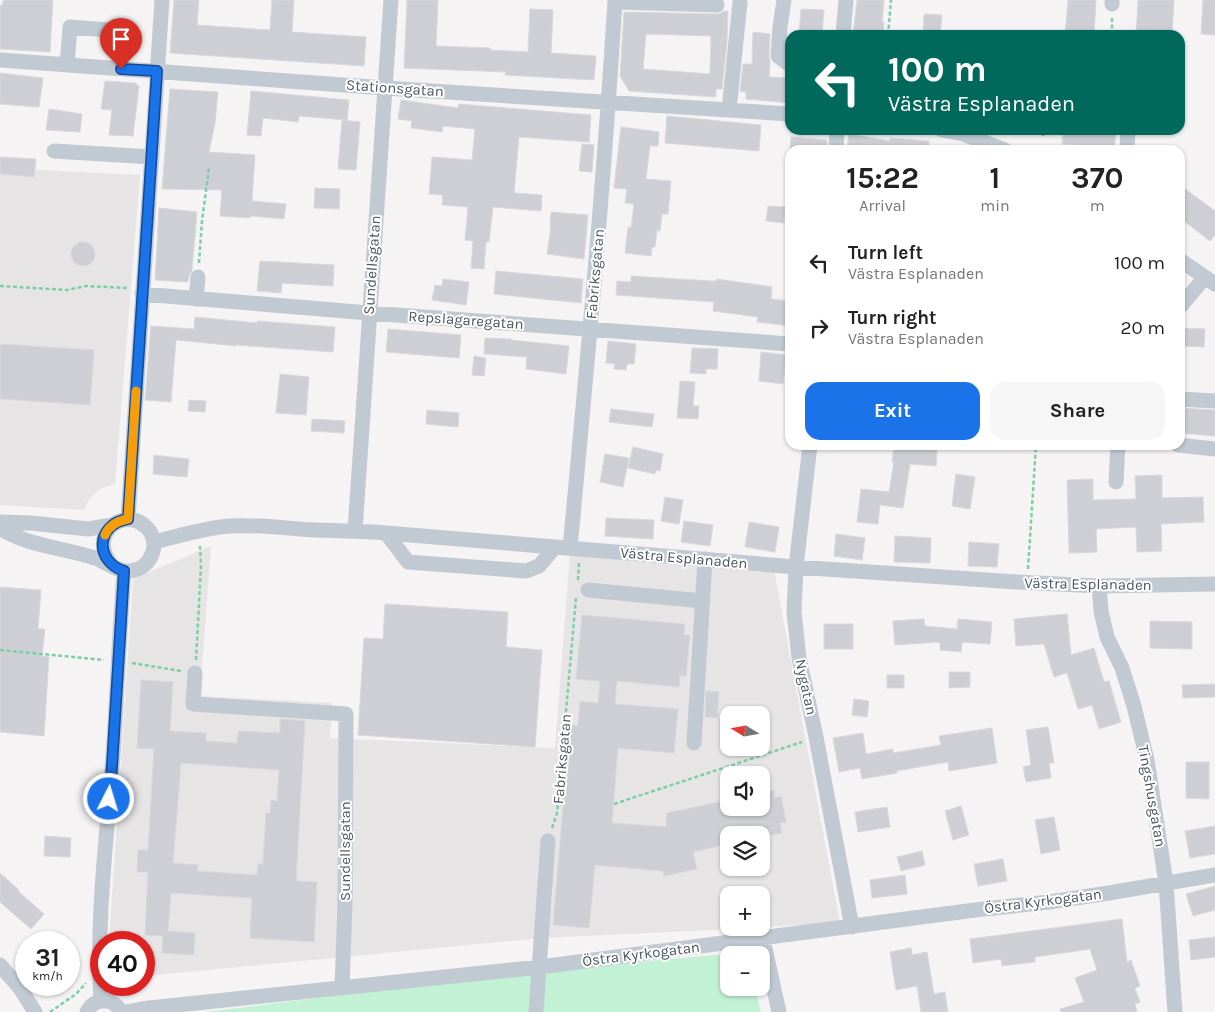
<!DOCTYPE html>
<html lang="en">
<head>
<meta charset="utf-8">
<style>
  body { margin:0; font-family:Karla,sans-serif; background:#f6f6f6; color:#222; height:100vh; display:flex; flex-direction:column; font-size:19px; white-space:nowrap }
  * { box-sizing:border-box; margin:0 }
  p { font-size:16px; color:#767676 }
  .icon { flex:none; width:28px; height:28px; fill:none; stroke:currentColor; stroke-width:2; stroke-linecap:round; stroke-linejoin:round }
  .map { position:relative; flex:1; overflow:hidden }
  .sheet { position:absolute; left:785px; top:145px; width:400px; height:305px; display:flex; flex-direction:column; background:#fff; border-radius:15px; box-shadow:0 1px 4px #0004 }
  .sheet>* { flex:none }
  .hud { position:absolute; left:785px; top:30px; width:400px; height:105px; border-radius:15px; box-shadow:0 1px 4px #0004; background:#00695c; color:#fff; overflow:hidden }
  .needle { width:32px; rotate:281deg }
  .controls { position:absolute; left:720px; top:706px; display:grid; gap:10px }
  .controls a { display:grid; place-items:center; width:50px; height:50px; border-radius:10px; background:#fff; box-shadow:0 1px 4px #0004; font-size:25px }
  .speed { position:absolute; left:15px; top:931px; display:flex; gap:10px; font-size:25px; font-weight:700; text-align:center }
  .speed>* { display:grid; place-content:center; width:65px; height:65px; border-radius:50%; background:#fff; box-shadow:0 1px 4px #0004; line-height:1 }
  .speed small { font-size:12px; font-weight:400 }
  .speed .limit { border:8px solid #d22; background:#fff; color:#111 }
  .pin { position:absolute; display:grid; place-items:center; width:42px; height:42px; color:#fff; margin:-51px -21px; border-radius:50% 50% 50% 0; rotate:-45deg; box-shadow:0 0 5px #0007 }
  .pin .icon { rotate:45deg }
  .me { position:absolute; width:55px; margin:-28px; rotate:5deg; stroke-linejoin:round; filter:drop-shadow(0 0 4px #0008) }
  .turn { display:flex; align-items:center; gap:18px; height:105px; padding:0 20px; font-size:22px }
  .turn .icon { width:65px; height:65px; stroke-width:2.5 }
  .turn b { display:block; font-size:35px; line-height:42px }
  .eta { display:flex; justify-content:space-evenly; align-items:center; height:85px; text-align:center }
  .eta b { font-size:30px; font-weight:700; line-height:35px }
  .button { display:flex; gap:10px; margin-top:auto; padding:10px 20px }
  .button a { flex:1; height:58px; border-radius:15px; background:#1a73e8; color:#fff; font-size:20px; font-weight:700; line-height:58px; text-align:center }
  .button a+a { background:#f6f6f6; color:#222 }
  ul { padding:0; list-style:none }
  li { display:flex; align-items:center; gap:15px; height:65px; padding:0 20px }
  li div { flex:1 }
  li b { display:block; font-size:19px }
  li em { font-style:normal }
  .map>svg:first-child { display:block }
</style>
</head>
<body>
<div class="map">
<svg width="1215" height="1012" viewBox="0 0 1215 1012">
  <rect width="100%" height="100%" fill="#f5f3f3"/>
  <!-- education -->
  <path fill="#e6e4e5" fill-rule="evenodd" d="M 0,168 L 140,175 L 115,484 L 99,489 L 89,499 L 84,510 L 0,505 Z
    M 211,546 L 200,696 L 332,703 L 330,738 L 555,748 L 570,553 L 774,570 L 840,923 L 761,927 L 761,895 L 729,895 L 729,928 L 754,928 L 542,938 L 144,976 L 144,942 L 109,942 L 133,579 ZM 729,715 L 761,715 L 761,748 L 729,748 ZM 729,775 L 761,775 L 761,808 L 729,808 ZM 729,835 L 761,835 L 761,868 L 729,868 Z"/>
  <!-- green -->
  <path fill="#c3f1d5" d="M 748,952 L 749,955 L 729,955 L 729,988 L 755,988 L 761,1012 L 205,1012 L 518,973 Z"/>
  <!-- building -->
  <path fill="#cdcfd5" stroke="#d7d9de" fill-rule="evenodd" d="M 3,0 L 53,0 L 50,52 L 0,49 L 0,5 L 3,5 Z
    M 174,0 L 199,0 L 197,25 L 270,30 L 272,0 L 294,0 L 292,32 L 366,37 L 364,66 L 170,53 Z
    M 407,0 L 438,0 L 436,46 L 490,48 L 490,50 L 528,52 L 530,9 L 553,10 L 551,53 L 596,56 L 594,80 L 505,75 L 506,72 L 404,68 Z
    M 857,0 L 884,0 L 882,22 L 884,22 L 883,35 L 853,35 Z
    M 1068,0 L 1096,0 L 1094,35 L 1065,35 Z
    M 1138,0 L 1174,0 L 1172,35 L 1136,35 Z
    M 1203,0 L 1215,0 L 1215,35 L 1201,34 Z
    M 801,9 L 824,10 L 822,35 L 799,35 Z
    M 724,11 L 728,11 L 727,42 L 722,89 L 716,89 L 716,97 L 629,91 L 620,76 L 624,12 L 717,14 L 721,13 ZM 646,34 L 711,36 L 710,74 L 643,69 Z
    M 924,14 L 942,15 L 940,35 L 923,35 Z
    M 753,32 L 770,34 L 769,55 L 770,61 L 769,77 L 790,78 L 790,103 L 746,99 L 746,92 L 740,91 L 743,64 L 752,64 Z
    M 0,73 L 43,78 L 39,107 L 0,104 Z
    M 105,81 L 135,83 L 139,86 L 133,136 L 109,135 L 112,110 L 101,109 Z
    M 170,89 L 218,92 L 215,123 L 209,152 L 255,155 L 252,201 L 286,204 L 284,219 L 251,216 L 250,218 L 220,216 L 222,190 L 162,189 Z
    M 251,91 L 349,100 L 347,120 L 299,116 L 298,122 L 263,118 L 261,136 L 247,135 Z
    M 401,100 L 458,108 L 459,104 L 591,115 L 589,142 L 519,137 L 514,193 L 542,195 L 541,211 L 493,207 L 489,242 L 486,242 L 484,269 L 471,268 L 473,241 L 465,240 L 468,207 L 442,205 L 443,195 L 429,194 L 432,157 L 472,160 L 475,129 L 443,126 L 442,132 L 411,128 L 412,121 L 398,119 Z
    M 49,109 L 82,114 L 80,132 L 46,130 Z
    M 667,116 L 761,125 L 759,151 L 665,143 Z
    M 342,120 L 360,122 L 356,170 L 338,169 Z
    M 621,127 L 659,132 L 658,146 L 650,146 L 646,179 L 671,181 L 668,214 L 662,214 L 660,231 L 657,230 L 655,247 L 652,247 L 651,256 L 625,253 L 628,227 L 631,228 L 634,204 L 625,203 L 627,189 L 614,188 Z
    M 1063,130 L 1116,130 L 1114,150 L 1095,150 L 1095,146 L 1062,144 Z
    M 849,134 L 890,141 L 890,138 L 929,141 L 929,150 L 855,150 L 847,148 Z
    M 791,137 L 827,140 L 827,150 L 790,150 Z
    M 582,144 L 594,145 L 592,172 L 579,171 Z
    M 0,157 L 36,159 L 34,177 L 0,174 Z
    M 1180,185 L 1215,211 L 1215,235 L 1210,241 L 1180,218 Z
    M 315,188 L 340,189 L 339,209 L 314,208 Z
    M 768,206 L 785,207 L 784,223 L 766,221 Z
    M 159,208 L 197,212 L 192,270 L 189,276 L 188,282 L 155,280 Z
    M 551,212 L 588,215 L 584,259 L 547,254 L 551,226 L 550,225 Z
    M71 254a12 12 0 1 1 24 0a12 12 0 1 1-24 0Z
    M 260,261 L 334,265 L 333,286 L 282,283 L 281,293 L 257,291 Z
    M 496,271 L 583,279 L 581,303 L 494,294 Z
    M 631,276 L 711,281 L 717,281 L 717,279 L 772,287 L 771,299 L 790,301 L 790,326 L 757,322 L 758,317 L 713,311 L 714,302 L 616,295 L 617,281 L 631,282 Z
    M 443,279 L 469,282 L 466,305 L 432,300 L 435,285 L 442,286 Z
    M 195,317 L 257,323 L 257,321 L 335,327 L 333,352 L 236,345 L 236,346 L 176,340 L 171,402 L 145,400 L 151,326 L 194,329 Z
    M 1180,328 L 1205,329 L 1204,347 L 1180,346 Z
    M 388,329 L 461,335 L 459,358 L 386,352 Z
    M 485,338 L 511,339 L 511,340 L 569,346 L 566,374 L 526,369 L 527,357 L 484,354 Z
    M 608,341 L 636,344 L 634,364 L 627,364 L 626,370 L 614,369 L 615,364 L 606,363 Z
    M 0,344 L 94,350 L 90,405 L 0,399 Z
    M 692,348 L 718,349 L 717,369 L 706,369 L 706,374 L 690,373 Z
    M 761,352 L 786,355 L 783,384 L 759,381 Z
    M 474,356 L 486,358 L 484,376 L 472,375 Z
    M 280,374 L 309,377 L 306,415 L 276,413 Z
    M 680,381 L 695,382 L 693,406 L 699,406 L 698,419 L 677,418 Z
    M 189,400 L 206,401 L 205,412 L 188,411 Z
    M 1180,408 L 1215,410 L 1215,436 L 1180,433 Z
    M 611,409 L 654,414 L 652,427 L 609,422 Z
    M 427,410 L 459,413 L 458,427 L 426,424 Z
    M 312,419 L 345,421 L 344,433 L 311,431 Z
    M 894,445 L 910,445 L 910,447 L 937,450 L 936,466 L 910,464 L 903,508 L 880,505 L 878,524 L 857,522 L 861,489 L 889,492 L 894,462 L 892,462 Z
    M 633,447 L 663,454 L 660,471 L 656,470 L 655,474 L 628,468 Z
    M 605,454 L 629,458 L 623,487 L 600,482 Z
    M 154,455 L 189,459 L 187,477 L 153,474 Z
    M 956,474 L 975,477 L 970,509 L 952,506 Z
    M 1162,475 L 1162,498 L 1203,497 L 1204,522 L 1161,524 L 1162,551 L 1137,552 L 1136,527 L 1096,529 L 1097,552 L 1069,553 L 1067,480 L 1093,479 L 1093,500 L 1136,499 L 1135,476 Z
    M 665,497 L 683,500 L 679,524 L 661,521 Z
    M 606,518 L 654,520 L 653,539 L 605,536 Z
    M 684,521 L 713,525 L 710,546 L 681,542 Z
    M 749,522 L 779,527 L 775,552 L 745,547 Z
    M 836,534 L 865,538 L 862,560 L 834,556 Z
    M 895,536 L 931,538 L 930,563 L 894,562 Z
    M 969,542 L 999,544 L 997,567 L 968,566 Z
    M 0,587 L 41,590 L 38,629 L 45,629 L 42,656 L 49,657 L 44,736 L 0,732 Z
    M 385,604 L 508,612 L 506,647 L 542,650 L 535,747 L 358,735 L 364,638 L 383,639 Z
    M 1067,614 L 1071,655 L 1094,648 L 1104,682 L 1109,681 L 1121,722 L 1099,729 L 1092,705 L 1078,709 L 1067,673 L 1054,677 L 1044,644 L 1016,646 L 1014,619 Z
    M 582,615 L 685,624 L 684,635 L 690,635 L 686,676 L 680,675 L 679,687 L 617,681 L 615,704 L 678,709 L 674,753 L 618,748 L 612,823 L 666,827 L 667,813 L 729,800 L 729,808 L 761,808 L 761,793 L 774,790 L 775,798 L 781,796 L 786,822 L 780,823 L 782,833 L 761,837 L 761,835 L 729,835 L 729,844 L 693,852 L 697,869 L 664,876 L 663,871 L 595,865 L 589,928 L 553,925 L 570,725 L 578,726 L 580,701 L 598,703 L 600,681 L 576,679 Z
    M 924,619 L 925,626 L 957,629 L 958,619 L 992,622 L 990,644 L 962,642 L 961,652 L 940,650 L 940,642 L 895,645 L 893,621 Z
    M 1150,621 L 1192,622 L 1192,649 L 1150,648 Z
    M 824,624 L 853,624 L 853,649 L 824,649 Z
    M 949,672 L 970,672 L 970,687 L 949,688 Z
    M 887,675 L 904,675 L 904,688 L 887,688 Z
    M 141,680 L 173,682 L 170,731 L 206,733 L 206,741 L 237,743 L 238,731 L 280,733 L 280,719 L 305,721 L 296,881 L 317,882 L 314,942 L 250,938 L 252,898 L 171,893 L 168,931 L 195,933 L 194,955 L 162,953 L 163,936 L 145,935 L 148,872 L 137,872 L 138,850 L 148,850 L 154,749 L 137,748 ZM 181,763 L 279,770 L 277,801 L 271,800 L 270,813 L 266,813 L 263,864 L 258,864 L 257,875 L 197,871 L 198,865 L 173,863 Z
    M 1215,684 L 1215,697 L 1183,698 L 1182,685 Z
    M 706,691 L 719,692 L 717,718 L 705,717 Z
    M 854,699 L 869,701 L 867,717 L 852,715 Z
    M 1048,727 L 1054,763 L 1049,763 L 1051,778 L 1026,782 L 1023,767 L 1031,765 L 1026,730 Z
    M 992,728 L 997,763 L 949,771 L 948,762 L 896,771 L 897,773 L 862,779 L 860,768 L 839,772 L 833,738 L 863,733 L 866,754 L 893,749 L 893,753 L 941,745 L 939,736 Z
    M 1186,762 L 1209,762 L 1209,799 L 1186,798 Z
    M 961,806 L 969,835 L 953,840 L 945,811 Z
    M 887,807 L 890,827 L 858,832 L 855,812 Z
    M 1054,817 L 1060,850 L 1041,854 L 1035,820 Z
    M 1215,826 L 1215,854 L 1190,858 L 1185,831 Z
    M 45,836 L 71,838 L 70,857 L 44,856 Z
    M 922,851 L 925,865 L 901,871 L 897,857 Z
    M 1003,859 L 1007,881 L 978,886 L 974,864 Z
    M 0,873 L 19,890 L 18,891 L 44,914 L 31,929 L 0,902 Z
    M 905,875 L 907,894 L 872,898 L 870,880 Z
    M 1215,886 L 1215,910 L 1193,916 L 1186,894 Z
    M 1122,919 L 1127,962 L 1131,960 L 1140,986 L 1135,988 L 1140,1002 L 1135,1004 L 1137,1012 L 1061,1012 L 1060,1009 L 1084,1002 L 1075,978 L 1097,970 L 1090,949 L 1035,957 L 1035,962 L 1002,966 L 1001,959 L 973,963 L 970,939 Z
    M 1215,937 L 1215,957 L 1191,960 L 1189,940 Z
    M 911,948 L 912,955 L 927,952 L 934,994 L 945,992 L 948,1012 L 921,1012 L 917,986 L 896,990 L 890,952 Z"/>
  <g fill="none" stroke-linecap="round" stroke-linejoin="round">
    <!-- path -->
    <path stroke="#7ad0a6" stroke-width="2.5" stroke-dasharray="4 2.5" stroke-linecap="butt" d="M 1112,18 L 1112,35
      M 888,35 L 891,0
      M 1043,136 L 1044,130
      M 199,263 L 202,221 L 209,168
      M 0,286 L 67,290 L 86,286 L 128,288
      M 1028,569 L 1036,445
      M 578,580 L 579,563
      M 0,650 L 104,660
      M 196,660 L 201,566 L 200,546
      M 132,663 L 181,671
      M 614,804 L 802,742
      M 552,828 L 557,813 L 576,598
      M 50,1012 L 76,994 L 86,983"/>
    <!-- minor -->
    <path stroke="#c1cad2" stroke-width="15" d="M 784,0 L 780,27 L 778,56 L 790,65
      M 615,2 L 717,5
      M 1112,4 L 1112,0
      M 843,35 L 846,0
      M 0,60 L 385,88 L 790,114
      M 67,65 L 70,27 L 122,31
      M 729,110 L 740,2
      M 942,130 L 963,134 L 1005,150
      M 836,150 L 837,130
      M 1127,150 L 1128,130
      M 54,151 L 152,157
      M 1180,260 L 1215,284
      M 142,294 L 369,313 L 790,344
      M 196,299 L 198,277
      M 1180,307 L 1205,277
      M 1180,399 L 1215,401
      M 810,445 L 796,567 L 794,612 L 799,658 L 816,737 L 852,927
      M 1178,445 L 1215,449
      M 1116,482 L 1118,445
      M 128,519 L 162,0
      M 0,522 L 31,523 L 88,529 L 112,525
      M 0,529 C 9,533 18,538 28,541 C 50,548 73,551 95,558 C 106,562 118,572 130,571 C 153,569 162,540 145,526 C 122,506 88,535 111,564
      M 355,531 L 391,0
      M 386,533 L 408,562 L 526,571 L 539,566 L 555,547
      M 154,542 C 179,536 204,528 229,526 C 259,524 288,529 317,530 C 340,531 363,531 386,533 L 796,567 L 1016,582 L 1099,586 L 1215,584
      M 570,548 C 587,366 604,183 615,0
      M 1099,586 L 1101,611 L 1107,637 L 1122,668 L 1134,706 L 1147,760 L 1166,883 L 1175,1012
      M 588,590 L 703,601
      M 195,673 L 193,704 L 346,714 L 345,903 L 342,988
      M 694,743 L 705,559
      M 763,939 L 779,1012
      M 0,965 L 20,988 L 35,1012
      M 101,1000 C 96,923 106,845 112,768 C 117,703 119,637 124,571
      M 87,1012 C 94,997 114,997 121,1012
      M 126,1012 L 149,1008 L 540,967 L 975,910 L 1049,902 L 1109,893 L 1215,875
      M 536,1012 L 548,841"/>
  </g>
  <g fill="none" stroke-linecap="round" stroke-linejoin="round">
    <!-- route casing -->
    <g stroke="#114b97" stroke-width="12">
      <path id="route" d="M 109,799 L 112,766 L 124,571 C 94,561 96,524 128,519 L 157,71 L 121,69"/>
    </g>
    <!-- route -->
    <use href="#route" stroke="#1a73e8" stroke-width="9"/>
    <!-- slow -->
    <path stroke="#f59e0b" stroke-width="9" d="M 105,535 C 109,525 117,521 128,519 L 136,391"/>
  </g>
  <g text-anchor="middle" stroke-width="4" stroke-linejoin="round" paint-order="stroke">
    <!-- street labels -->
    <g font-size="15" fill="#4a5661" stroke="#fff">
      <text transform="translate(395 88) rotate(4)" y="5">Stationsgatan</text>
      <text transform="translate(372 265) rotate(-86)" y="5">Sundellsgatan</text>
      <text transform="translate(595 274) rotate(-85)" y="5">Fabriksgatan</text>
      <text transform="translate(466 320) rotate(4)" y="5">Repslagaregatan</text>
      <text transform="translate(684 558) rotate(5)" y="5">Västra Esplanaden</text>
      <text transform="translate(1088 584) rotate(1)" y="5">Västra Esplanaden</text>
      <text transform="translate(806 687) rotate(78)" y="5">Nygatan</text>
      <text transform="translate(562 759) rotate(-85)" y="5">Fabriksgatan</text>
      <text transform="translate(1152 796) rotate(80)" y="5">Tingshusgatan</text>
      <text transform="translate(345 851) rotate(-90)" y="5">Sundellsgatan</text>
      <text transform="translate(1043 901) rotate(-7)" y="5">Östra Kyrkogatan</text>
      <text transform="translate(641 954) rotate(-7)" y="5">Östra Kyrkogatan</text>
    </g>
  </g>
</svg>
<div class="controls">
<a><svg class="needle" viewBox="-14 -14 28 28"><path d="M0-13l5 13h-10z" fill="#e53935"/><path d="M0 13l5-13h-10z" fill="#767676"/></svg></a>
<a><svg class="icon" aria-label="sound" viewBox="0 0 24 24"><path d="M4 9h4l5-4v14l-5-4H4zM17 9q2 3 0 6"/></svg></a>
<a><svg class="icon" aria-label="layers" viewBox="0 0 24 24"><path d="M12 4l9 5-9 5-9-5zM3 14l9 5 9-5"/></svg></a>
<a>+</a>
<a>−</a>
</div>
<div class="speed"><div>31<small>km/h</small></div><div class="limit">40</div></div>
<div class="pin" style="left:121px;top:69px;background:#d93025"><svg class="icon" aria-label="arrive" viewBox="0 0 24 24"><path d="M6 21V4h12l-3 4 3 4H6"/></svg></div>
<svg class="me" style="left:109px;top:799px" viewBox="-20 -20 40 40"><circle r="17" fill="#1a73e8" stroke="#fff" stroke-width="3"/><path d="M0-11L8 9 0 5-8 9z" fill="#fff"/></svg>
<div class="hud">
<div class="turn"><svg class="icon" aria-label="left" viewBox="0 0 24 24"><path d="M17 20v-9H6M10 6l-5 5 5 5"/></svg><div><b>100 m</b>Västra Esplanaden</div></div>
</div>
<section class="sheet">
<div class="eta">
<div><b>15:22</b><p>Arrival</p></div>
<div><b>1</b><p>min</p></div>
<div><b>370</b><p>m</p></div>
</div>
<ul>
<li><svg class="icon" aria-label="left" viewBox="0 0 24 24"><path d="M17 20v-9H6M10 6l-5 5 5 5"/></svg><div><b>Turn left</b><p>Västra Esplanaden</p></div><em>100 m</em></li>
<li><svg class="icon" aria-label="right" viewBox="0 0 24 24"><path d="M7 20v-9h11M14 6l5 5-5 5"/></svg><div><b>Turn right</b><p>Västra Esplanaden</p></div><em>20 m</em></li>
</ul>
<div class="button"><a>Exit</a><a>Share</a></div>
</section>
</div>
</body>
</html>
